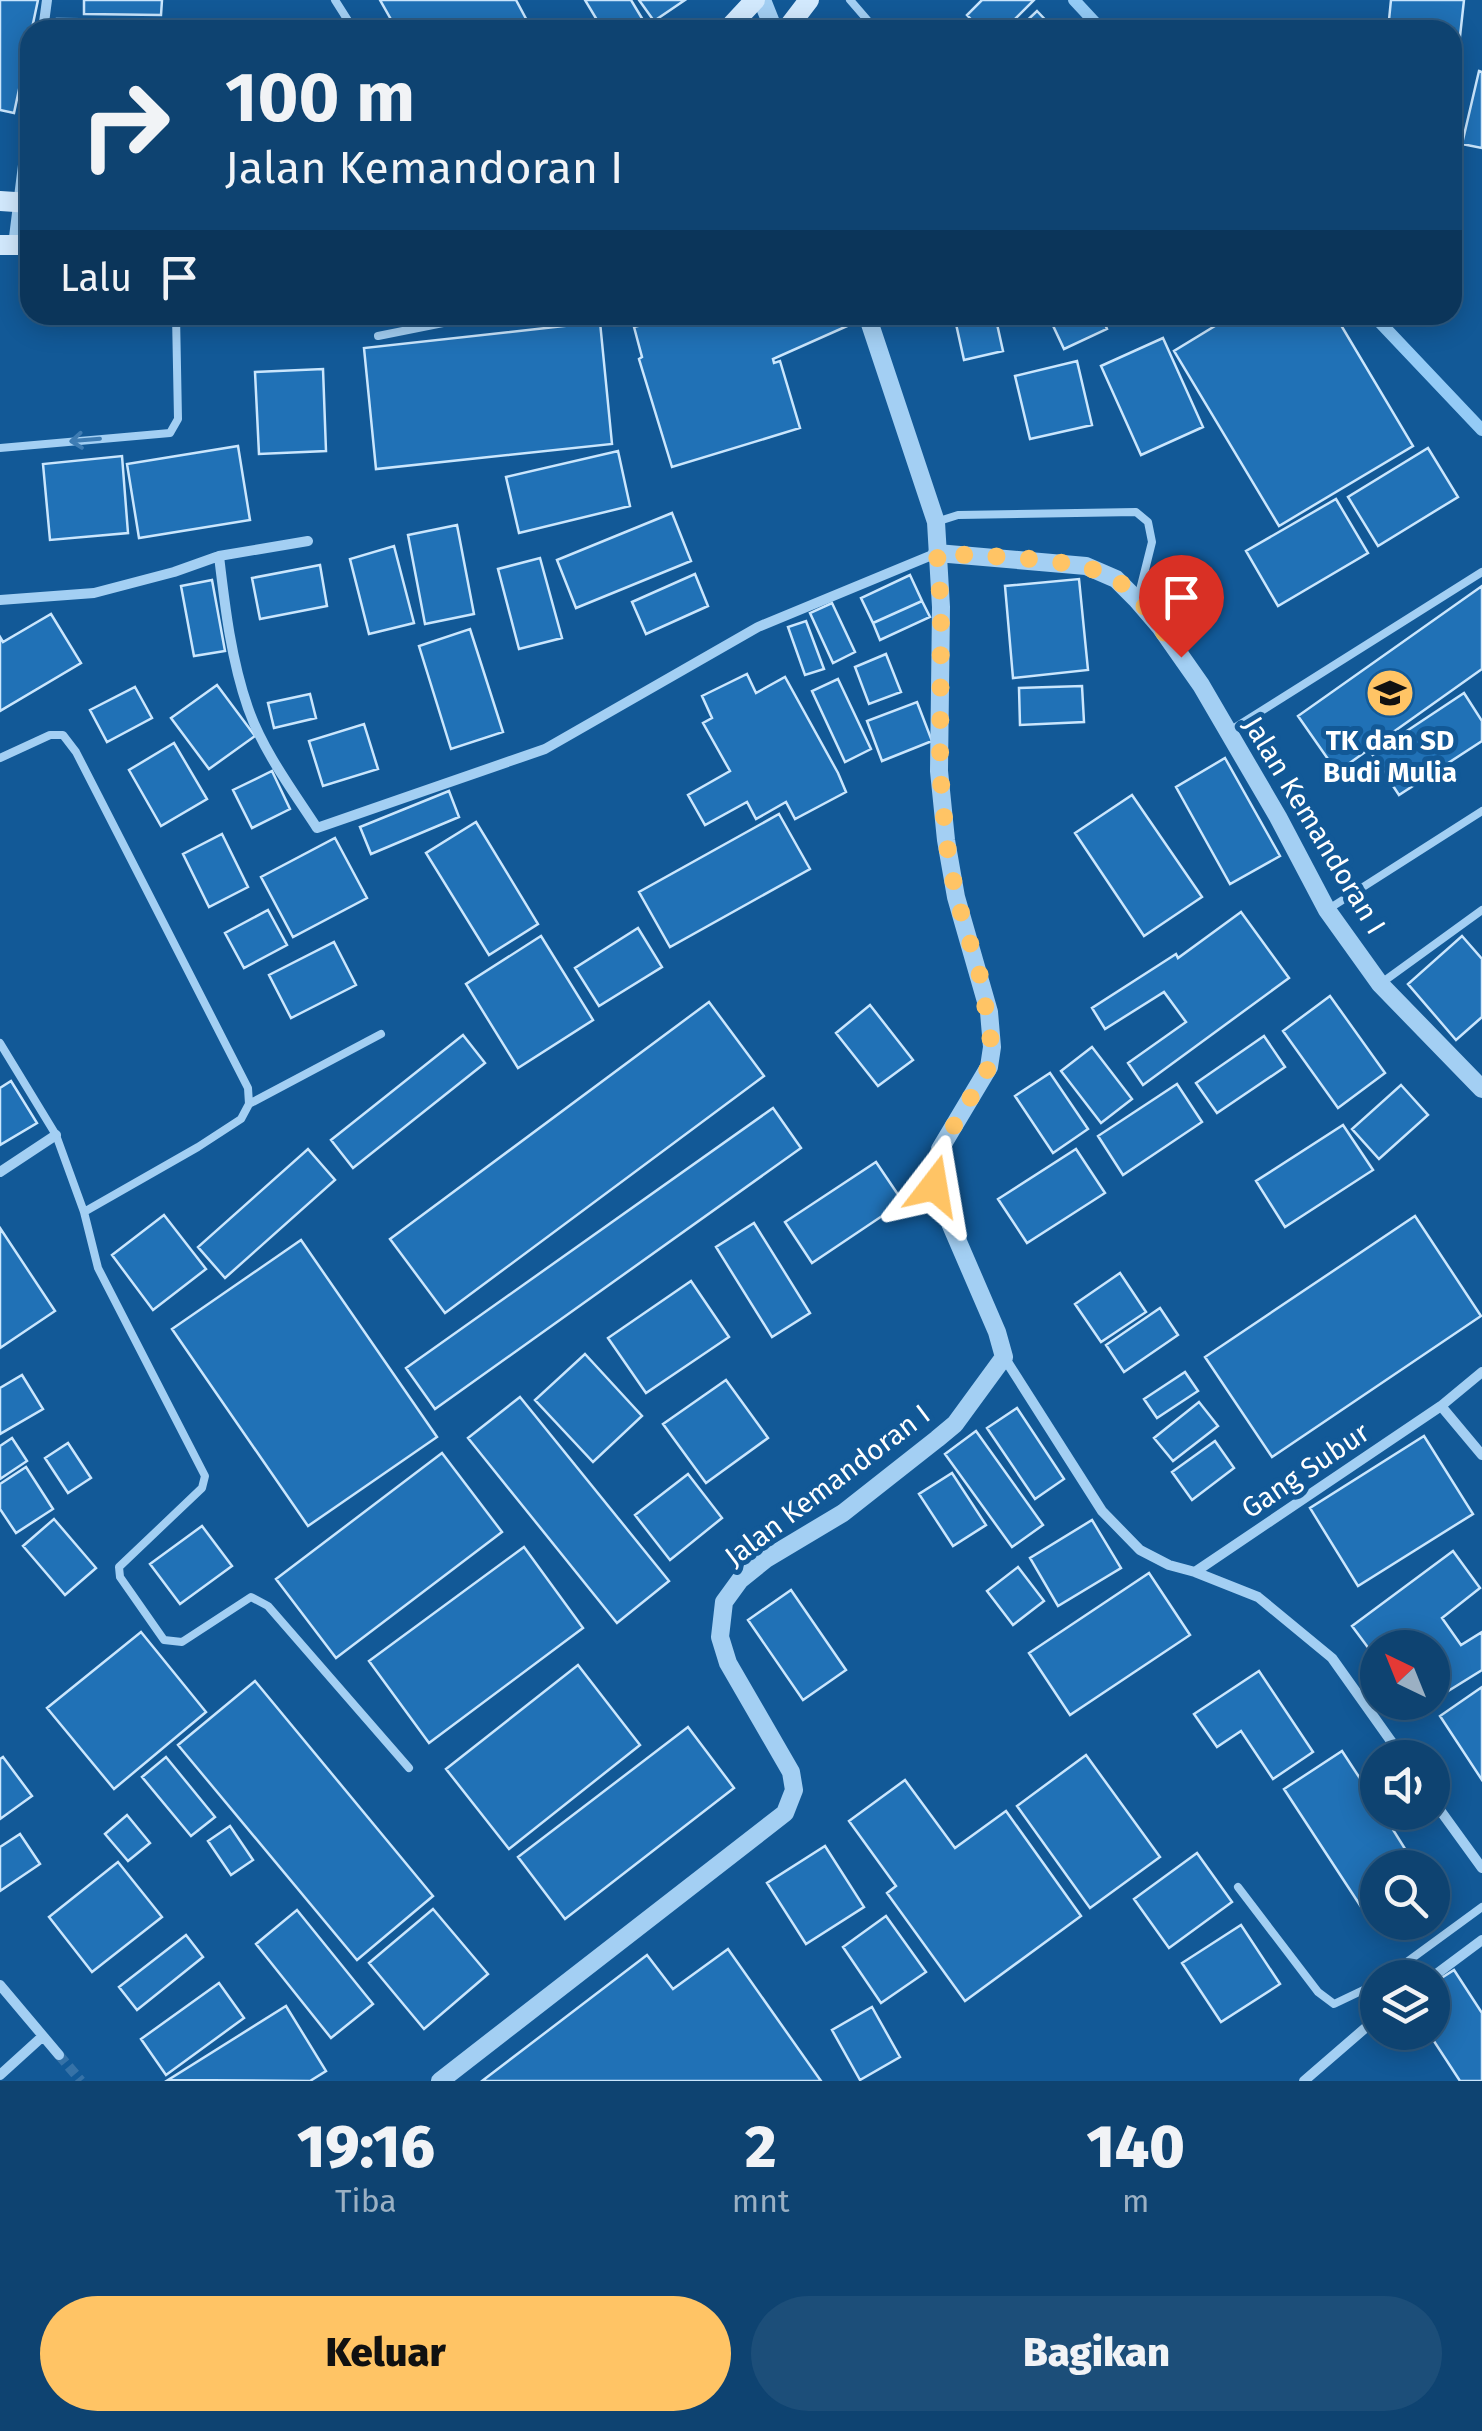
<!DOCTYPE html>
<html lang="id">
<head>
<meta charset="utf-8">
<style>
  body { margin:0; font-family:"Fira Sans",sans-serif; background:#1c4e79; color:#f1f3f6; height:100vh; display:flex; flex-direction:column; font-size:38px; white-space:nowrap }
  * { box-sizing:border-box; margin:0 }
  p { font-size:32px; color:#9bb0c3 }
  .icon { flex:none; width:55px; height:55px; fill:none; stroke:currentColor; stroke-width:2; stroke-linecap:round; stroke-linejoin:round }
  .map { position:relative; height:2081px; overflow:hidden }
  .details { display:flex; flex-direction:column; background:#0e4371; flex:1 }
  .details>* { flex:none }
  .top-card { position:absolute; left:20px; top:20px; width:1442px; height:305px; border-radius:30px; box-shadow:0 5px 25px #0003,0 0 0 2px #2e5c84; background:#0e4371; color:#f1f3f6; overflow:hidden }
  .needle { width:65px; rotate:317deg }
  .fabs { position:absolute; left:1360px; top:1630px; display:grid; gap:20px }
  .fabs a { display:grid; place-items:center; width:90px; height:90px; border-radius:50%; background:#0e4371; box-shadow:0 5px 25px #0003,0 0 0 2px #2e5c84; font-size:50px }
  .pin { position:absolute; display:grid; place-items:center; width:85px; height:85px; color:#fff; margin:-102px -42px; border-radius:50% 50% 50% 0; rotate:-45deg; box-shadow:0 0 10px #0007 }
  .pin .icon { rotate:45deg }
  .me { position:absolute; width:110px; margin:-55px; rotate:14deg; stroke-linejoin:round; filter:drop-shadow(0 0 8px #0008) }
  .turn { display:flex; align-items:center; gap:35px; height:210px; padding:0 40px; font-size:45px }
  .turn .icon { width:130px; height:130px; stroke-width:2.5 }
  .turn b { display:block; font-size:70px; line-height:85px }
  .then { display:flex; align-items:center; height:95px; padding:0 40px; background:#0003; gap:20px; font-size:38px }
  .eta { display:flex; justify-content:space-evenly; align-items:center; height:170px; text-align:center }
  .eta b { font-size:60px; font-weight:800; line-height:70px }
  .primary-button { display:flex; gap:20px; margin-top:auto; padding:20px 40px }
  .primary-button a { flex:1; height:115px; border-radius:60px; background:#ffc465; color:#111; font-size:40px; font-weight:800; line-height:115px; text-align:center }
  .primary-button a+a { background:#1c4e79; color:#f1f3f6 }
  .map>svg:first-child { display:block }
</style>
</head>
<body>
<div class="map">
<svg width="1482" height="2081" viewBox="0 0 1482 2081">
  <rect width="100%" height="100%" fill="#125997"/>
  <g fill="none" stroke-linecap="round" stroke-linejoin="round">
    <!-- stream -->
    <path stroke="#94cbf6" stroke-width="12" d="M 1074,0 L 1102,30
      M 1373,315 L 1482,430"/>
  </g>
  <!-- building -->
  <path fill="#2071b6" stroke="#cae6fd" stroke-width="2.5" d="M 0,0 L 38,0 L 14,113 L 0,110 Z
    M 84,0 L 162,0 L 161,15 L 84,14 Z
    M 380,0 L 516,0 L 532,30 L 397,30 Z
    M 585,0 L 631,0 L 649,30 L 603,30 Z
    M 639,0 L 685,0 L 654,21 Z
    M 982,0 L 1034,0 L 1004,30 L 981,30 L 967,15 Z
    M 1391,0 L 1464,0 L 1452,109 L 1452,30 L 1388,30 Z
    M 1037,11 L 1055,30 L 1017,30 Z
    M 57,19 L 149,20 L 149,30 L 57,30 Z
    M 1479,71 L 1482,72 L 1482,148 L 1462,144 Z
    M 681,315 L 862,315 L 863,319 L 773,359 L 774,363 L 780,361 L 800,428 L 672,467 L 639,359 L 642,357 L 634,327 Z
    M 954,315 L 995,315 L 1003,351 L 964,360 Z
    M 1048,315 L 1101,315 L 1107,329 L 1064,349 Z
    M 1233,315 L 1335,315 L 1413,446 L 1279,526 L 1174,351 Z
    M 600,322 L 612,444 L 376,469 L 364,348 Z
    M 1163,338 L 1203,427 L 1141,455 L 1101,366 Z
    M 1077,361 L 1092,425 L 1030,439 L 1015,376 Z
    M 323,369 L 326,451 L 259,454 L 255,372 Z
    M 238,446 L 250,520 L 139,538 L 127,464 Z
    M 1428,448 L 1458,497 L 1378,546 L 1348,497 Z
    M 618,451 L 630,506 L 519,533 L 506,477 Z
    M 122,456 L 128,533 L 50,540 L 43,464 Z
    M 1336,499 L 1368,553 L 1278,606 L 1246,551 Z
    M 672,513 L 691,561 L 576,608 L 557,560 Z
    M 457,525 L 474,614 L 425,624 L 408,535 Z
    M 394,546 L 414,623 L 369,634 L 350,559 Z
    M 540,558 L 562,638 L 519,649 L 498,569 Z
    M 320,565 L 327,606 L 260,619 L 252,578 Z
    M 695,574 L 708,606 L 646,634 L 632,602 Z
    M 910,575 L 922,601 L 873,623 L 861,598 Z
    M 1079,579 L 1088,670 L 1013,678 L 1005,586 Z
    M 212,580 L 225,651 L 194,656 L 181,586 Z
    M 1482,586 L 1482,669 L 1337,772 L 1298,716 Z
    M 922,601 L 930,617 L 880,640 L 873,623 Z
    M 832,603 L 855,652 L 833,663 L 810,613 Z
    M 51,614 L 81,663 L 0,711 L 0,637 L 3,642 Z
    M 806,621 L 824,669 L 805,675 L 788,627 Z
    M 470,629 L 503,732 L 451,749 L 419,646 Z
    M 886,654 L 901,692 L 869,704 L 855,667 Z
    M 747,674 L 756,693 L 785,677 L 838,773 L 846,792 L 795,819 L 786,802 L 756,819 L 747,802 L 705,825 L 688,795 L 730,771 L 703,723 L 712,718 L 702,696 Z
    M 838,679 L 871,749 L 845,762 L 812,691 Z
    M 217,685 L 255,736 L 209,769 L 171,718 Z
    M 1082,686 L 1084,722 L 1020,725 L 1019,688 Z
    M 135,687 L 152,718 L 107,742 L 90,710 Z
    M 1464,693 L 1482,721 L 1482,741 L 1399,795 L 1372,754 Z
    M 310,694 L 316,718 L 274,728 L 268,703 Z
    M 917,702 L 932,741 L 882,761 L 867,721 Z
    M 364,724 L 378,769 L 323,786 L 309,741 Z
    M 174,743 L 207,799 L 161,826 L 129,770 Z
    M 1225,758 L 1280,856 L 1230,884 L 1176,787 Z
    M 272,771 L 290,809 L 252,828 L 233,790 Z
    M 449,791 L 459,817 L 371,854 L 360,827 Z
    M 1132,795 L 1202,897 L 1144,936 L 1075,833 Z
    M 779,814 L 810,869 L 670,947 L 639,892 Z
    M 476,822 L 538,924 L 489,955 L 426,853 Z
    M 222,834 L 248,887 L 209,907 L 183,854 Z
    M 335,838 L 367,898 L 293,937 L 261,877 Z
    M 268,910 L 287,945 L 244,968 L 225,933 Z
    M 1241,912 L 1289,978 L 1143,1085 L 1128,1063 L 1186,1022 L 1164,992 L 1105,1029 L 1092,1008 L 1176,954 L 1178,958 Z
    M 638,928 L 662,967 L 599,1006 L 575,968 Z
    M 541,936 L 593,1020 L 518,1068 L 466,984 Z
    M 1462,936 L 1482,959 L 1482,1017 L 1456,1040 L 1408,984 Z
    M 334,942 L 356,985 L 291,1018 L 269,975 Z
    M 1330,996 L 1385,1073 L 1338,1108 L 1283,1031 Z
    M 709,1002 L 764,1076 L 445,1313 L 390,1239 Z
    M 870,1005 L 913,1060 L 878,1086 L 836,1033 Z
    M 463,1035 L 485,1063 L 353,1168 L 331,1140 Z
    M 1264,1036 L 1285,1067 L 1217,1113 L 1196,1083 Z
    M 1092,1047 L 1132,1099 L 1101,1123 L 1061,1071 Z
    M 1050,1073 L 1088,1129 L 1053,1153 L 1015,1096 Z
    M 11,1081 L 37,1123 L 0,1145 L 0,1088 Z
    M 1177,1084 L 1202,1122 L 1123,1175 L 1098,1136 Z
    M 1401,1085 L 1428,1115 L 1379,1159 L 1352,1129 Z
    M 773,1108 L 801,1148 L 435,1409 L 406,1368 Z
    M 1343,1125 L 1373,1170 L 1285,1227 L 1256,1181 Z
    M 308,1149 L 335,1180 L 225,1278 L 198,1247 Z
    M 1076,1149 L 1105,1193 L 1027,1243 L 998,1199 Z
    M 876,1162 L 903,1202 L 812,1263 L 785,1222 Z
    M 164,1215 L 206,1269 L 153,1310 L 112,1255 Z
    M 1415,1216 L 1481,1316 L 1272,1457 L 1205,1357 Z
    M 754,1223 L 810,1313 L 772,1337 L 716,1247 Z
    M 0,1228 L 55,1311 L 0,1348 Z
    M 301,1240 L 437,1437 L 308,1526 L 172,1329 Z
    M 1120,1273 L 1146,1312 L 1101,1342 L 1075,1304 Z
    M 691,1281 L 729,1337 L 646,1393 L 608,1338 Z
    M 1160,1308 L 1178,1335 L 1124,1372 L 1106,1345 Z
    M 585,1354 L 642,1416 L 593,1462 L 535,1400 Z
    M 1185,1372 L 1198,1391 L 1157,1418 L 1144,1399 Z
    M 22,1375 L 43,1409 L 0,1434 L 0,1388 Z
    M 726,1380 L 768,1438 L 706,1483 L 663,1424 Z
    M 520,1397 L 669,1581 L 617,1623 L 468,1438 Z
    M 1199,1402 L 1218,1426 L 1173,1461 L 1154,1438 Z
    M 1017,1408 L 1064,1479 L 1035,1499 L 987,1428 Z
    M 976,1431 L 1043,1525 L 1012,1547 L 945,1454 Z
    M 1424,1436 L 1473,1514 L 1358,1586 L 1310,1508 Z
    M 12,1438 L 27,1461 L 0,1479 L 0,1446 Z
    M 1215,1441 L 1234,1468 L 1192,1500 L 1172,1472 Z
    M 68,1443 L 91,1478 L 68,1493 L 45,1458 Z
    M 442,1453 L 502,1532 L 336,1658 L 276,1579 Z
    M 26,1467 L 53,1509 L 16,1533 L 0,1509 L 0,1484 Z
    M 952,1473 L 986,1525 L 953,1546 L 919,1494 Z
    M 688,1474 L 722,1518 L 670,1560 L 635,1515 Z
    M 54,1519 L 96,1568 L 65,1595 L 23,1546 Z
    M 1092,1520 L 1121,1568 L 1058,1606 L 1030,1558 Z
    M 202,1526 L 232,1566 L 180,1604 L 150,1564 Z
    M 524,1547 L 583,1628 L 429,1743 L 369,1661 Z
    M 1453,1551 L 1480,1588 L 1442,1618 L 1461,1645 L 1482,1632 L 1482,1670 L 1432,1701 L 1432,1648 L 1378,1648 L 1378,1661 L 1352,1626 Z
    M 1018,1567 L 1044,1601 L 1013,1625 L 987,1591 Z
    M 1149,1573 L 1190,1635 L 1070,1715 L 1029,1653 Z
    M 791,1590 L 846,1670 L 803,1700 L 748,1620 Z
    M 141,1632 L 206,1712 L 114,1789 L 47,1708 Z
    M 578,1665 L 640,1745 L 509,1849 L 446,1769 Z
    M 1259,1671 L 1313,1752 L 1273,1779 L 1241,1731 L 1217,1747 L 1194,1714 Z
    M 255,1681 L 433,1896 L 357,1960 L 178,1745 Z
    M 1482,1687 L 1482,1780 L 1440,1716 Z
    M 688,1727 L 734,1788 L 565,1919 L 518,1857 Z
    M 1342,1751 L 1378,1806 L 1378,1812 L 1382,1812 L 1417,1868 L 1378,1868 L 1378,1918 L 1371,1922 L 1284,1789 Z
    M 1086,1755 L 1160,1857 L 1090,1908 L 1017,1806 Z
    M 3,1757 L 32,1796 L 0,1819 L 0,1759 Z
    M 166,1757 L 215,1817 L 191,1836 L 142,1777 Z
    M 905,1780 L 955,1848 L 1006,1811 L 1081,1916 L 965,2001 L 887,1893 L 896,1886 L 849,1821 Z
    M 127,1815 L 150,1843 L 128,1861 L 105,1834 Z
    M 230,1826 L 253,1860 L 231,1875 L 208,1841 Z
    M 20,1834 L 40,1864 L 0,1891 L 0,1847 Z
    M 825,1846 L 864,1907 L 806,1944 L 767,1883 Z
    M 1197,1853 L 1232,1902 L 1169,1948 L 1134,1899 Z
    M 118,1862 L 162,1917 L 92,1972 L 49,1917 Z
    M 433,1909 L 488,1974 L 424,2029 L 369,1963 Z
    M 297,1910 L 373,2004 L 331,2038 L 256,1944 Z
    M 886,1916 L 926,1972 L 881,2003 L 843,1947 Z
    M 1241,1925 L 1280,1984 L 1221,2022 L 1182,1963 Z
    M 186,1935 L 203,1957 L 137,2010 L 119,1987 Z
    M 728,1949 L 821,2081 L 482,2081 L 647,1955 L 673,1989 Z
    M 1454,1970 L 1482,2013 L 1482,2081 L 1460,2081 L 1428,2032 L 1432,2032 L 1432,1984 Z
    M 219,1983 L 244,2018 L 166,2075 L 141,2039 Z
    M 286,2006 L 326,2071 L 310,2081 L 168,2080 Z
    M 872,2007 L 900,2057 L 860,2080 L 832,2030 Z"/>
  <g fill="none" stroke-linecap="round" stroke-linejoin="round">
    <!-- minor-tunnel -->
    <path stroke="#3672a7" stroke-width="10" stroke-dasharray="10 5" stroke-linecap="butt" d="M 59,2055 L 81,2081"/>
    <!-- service -->
    <path stroke="#a3cff3" stroke-width="8" d="M 335,0 L 354,30
      M 850,0 L 876,30
      M 378,336 L 483,315
      M 0,448 L 170,433 L 178,419 L 176,315
      M 936,522 L 958,515 L 1136,512 L 1148,522 L 1152,542 L 1138,598
      M 1228,732 L 1482,572
      M 0,758 L 50,735 L 63,735 L 76,752 L 248,1088 L 249,1104 L 241,1119 L 198,1147 L 84,1212
      M 1327,910 L 1482,811
      M 1380,984 L 1482,910
      M 0,1043 L 56,1135 L 84,1212 L 98,1268 L 205,1476 L 202,1488 L 119,1567 L 120,1577 L 164,1640 L 182,1642 L 251,1597 L 268,1606 L 409,1768
      M 249,1104 L 381,1034
      M 1238,1887 L 1318,1992 L 1334,2004 L 1378,1983
      M 1385,1978 L 1482,1907"/>
    <!-- minor -->
    <path stroke="#a3cff3" stroke-width="10" d="M 43,30 L 47,0
      M 13,245 L 30,109
      M 219,556 C 225,607 231,659 248,708 C 263,751 293,791 317,828 L 545,749 L 758,627 L 937,553
      M 0,600 L 94,593 L 174,572 L 219,556 L 308,541
      M 0,1172 L 56,1135
      M 1004,1357 L 1102,1511 L 1140,1550 L 1169,1565 L 1195,1572 L 1258,1597 L 1332,1658 L 1403,1758
      M 1441,1406 L 1482,1455
      M 1195,1572 L 1441,1406 L 1482,1372
      M 1432,1799 L 1482,1868
      M 1431,1978 L 1482,1940
      M 0,1985 L 59,2055
      M 0,2075 L 43,2036
      M 1304,2081 L 1378,2017"/>
    <!-- tertiary -->
    <path stroke="#a3cff3" stroke-width="18" d="M 762,0 L 774,30
      M 937,553 L 1086,566 L 1116,579 L 1137,600 L 1161,628 L 1201,685 L 1278,817 L 1327,910 L 1380,984 L 1482,1089
      M 440,2081 L 785,1813 L 794,1790 L 791,1772 L 728,1663 L 720,1637 L 724,1602 L 740,1580 L 766,1559 L 843,1513 L 937,1439 L 955,1424 L 1004,1357 L 997,1332 L 934,1186 L 940,1149 L 989,1067 L 992,1047 L 989,1012 L 956,897 L 946,840 L 939,771 L 941,607 L 936,522 L 867,315"/>
    <!-- secondary -->
    <path stroke="#d2e9fd" stroke-width="20" d="M 727,30 L 755,0
      M 786,30 L 809,0
      M 0,201 L 30,203
      M 0,245 L 30,245"/>
  </g>
  <!-- one-way arrows -->
  <defs><path id="oneway-shaft" d="M-6 0H5M1.5-3L5.5 0L1.5 3" fill="none" stroke-width="1.6" stroke-linecap="round" stroke-linejoin="round" transform="scale(2.5)"/></defs>
  <use stroke="#3e7cb3" href="#oneway-shaft" transform="translate(85 440) rotate(175)"/>
  <g fill="none" stroke-linecap="round" stroke-linejoin="round">
    <!-- route -->
    <path stroke="#ffc465" stroke-width="18" stroke-dasharray="0 32.4" d="M 934,1186 L 940,1149 L 989,1067 L 992,1048 L 981,979 L 956,896 L 946,840 L 940,771 L 941,607 L 937,553 C 982,557 1079,556 1115,579 C 1142,597 1163,631 1181,657"/>
  </g>
  <!-- icons -->
  <defs>
    <g id="school-disc" transform="scale(2.5)"><circle r="9.5" fill="#ffc465" stroke="#125997"/><path d="M0-5L7-2L0 1L-7-2ZM-4 1L0 2.5L4 1V4Q0 6-4 4Z" fill="#111"/></g>
  </defs>
  <g fill-rule="evenodd">
    <use href="#school-disc" x="1390" y="693"/>
  </g>
  <g text-anchor="middle" stroke-width="10" stroke-linejoin="round" paint-order="stroke">
    <!-- poi labels -->
    <g font-size="28" font-weight="bold" fill="#fff" stroke="#125997">
      <text x="1390" y="750">TK dan SD<tspan x="1390" dy="32">Budi Mulia</tspan></text>
    </g>
    <!-- street labels -->
    <g font-size="28" fill="#fff" stroke="#125997">
      <text transform="translate(1315 825) rotate(59)" y="10">Jalan Kemandoran I</text>
      <text transform="translate(1305 1470) rotate(-34)" y="10">Gang Subur</text>
      <text transform="translate(827 1485) rotate(-37)" y="10">Jalan Kemandoran I</text>
    </g>
  </g>
</svg>
<div class="fabs">
<a><svg class="needle" viewBox="-14 -14 28 28"><path d="M0-13l5 13h-10z" fill="#e53935"/><path d="M0 13l5-13h-10z" fill="#9bb0c3"/></svg></a>
<a><svg class="icon" aria-label="sound" viewBox="0 0 24 24"><path d="M4 9h4l5-4v14l-5-4H4zM17 9q2 3 0 6"/></svg></a>
<a><svg class="icon" aria-label="search" viewBox="0 0 24 24"><circle cx="10" cy="10" r="6"/><path d="M15 15l6 6"/></svg></a>
<a><svg class="icon" aria-label="layers" viewBox="0 0 24 24"><path d="M12 4l9 5-9 5-9-5zM3 14l9 5 9-5"/></svg></a>
</div>
<div class="pin" style="left:1181px;top:657px;background:#d93025"><svg class="icon" aria-label="arrive" viewBox="0 0 24 24"><path d="M6 21V4h12l-3 4 3 4H6"/></svg></div>
<svg class="me" style="left:934px;top:1186px" viewBox="-20 -20 40 40"><path d="M0-17L14 15 0 8-14 15z" fill="#ffc465" stroke="#fff" stroke-width="4"/></svg>
<div class="top-card">
<div class="turn"><svg class="icon" aria-label="right" viewBox="0 0 24 24"><path d="M7 20v-9h11M14 6l5 5-5 5"/></svg><div><b>100 m</b>Jalan Kemandoran I</div></div>
<div class="then">Lalu<svg class="icon" aria-label="arrive" viewBox="0 0 24 24"><path d="M6 21V4h12l-3 4 3 4H6"/></svg></div>
</div>
</div>
<section class="details">
<div class="eta">
<div><b>19:16</b><p>Tiba</p></div>
<div><b>2</b><p>mnt</p></div>
<div><b>140</b><p>m</p></div>
</div>
<div class="primary-button"><a>Keluar</a><a>Bagikan</a></div>
</section>
</body>
</html>
